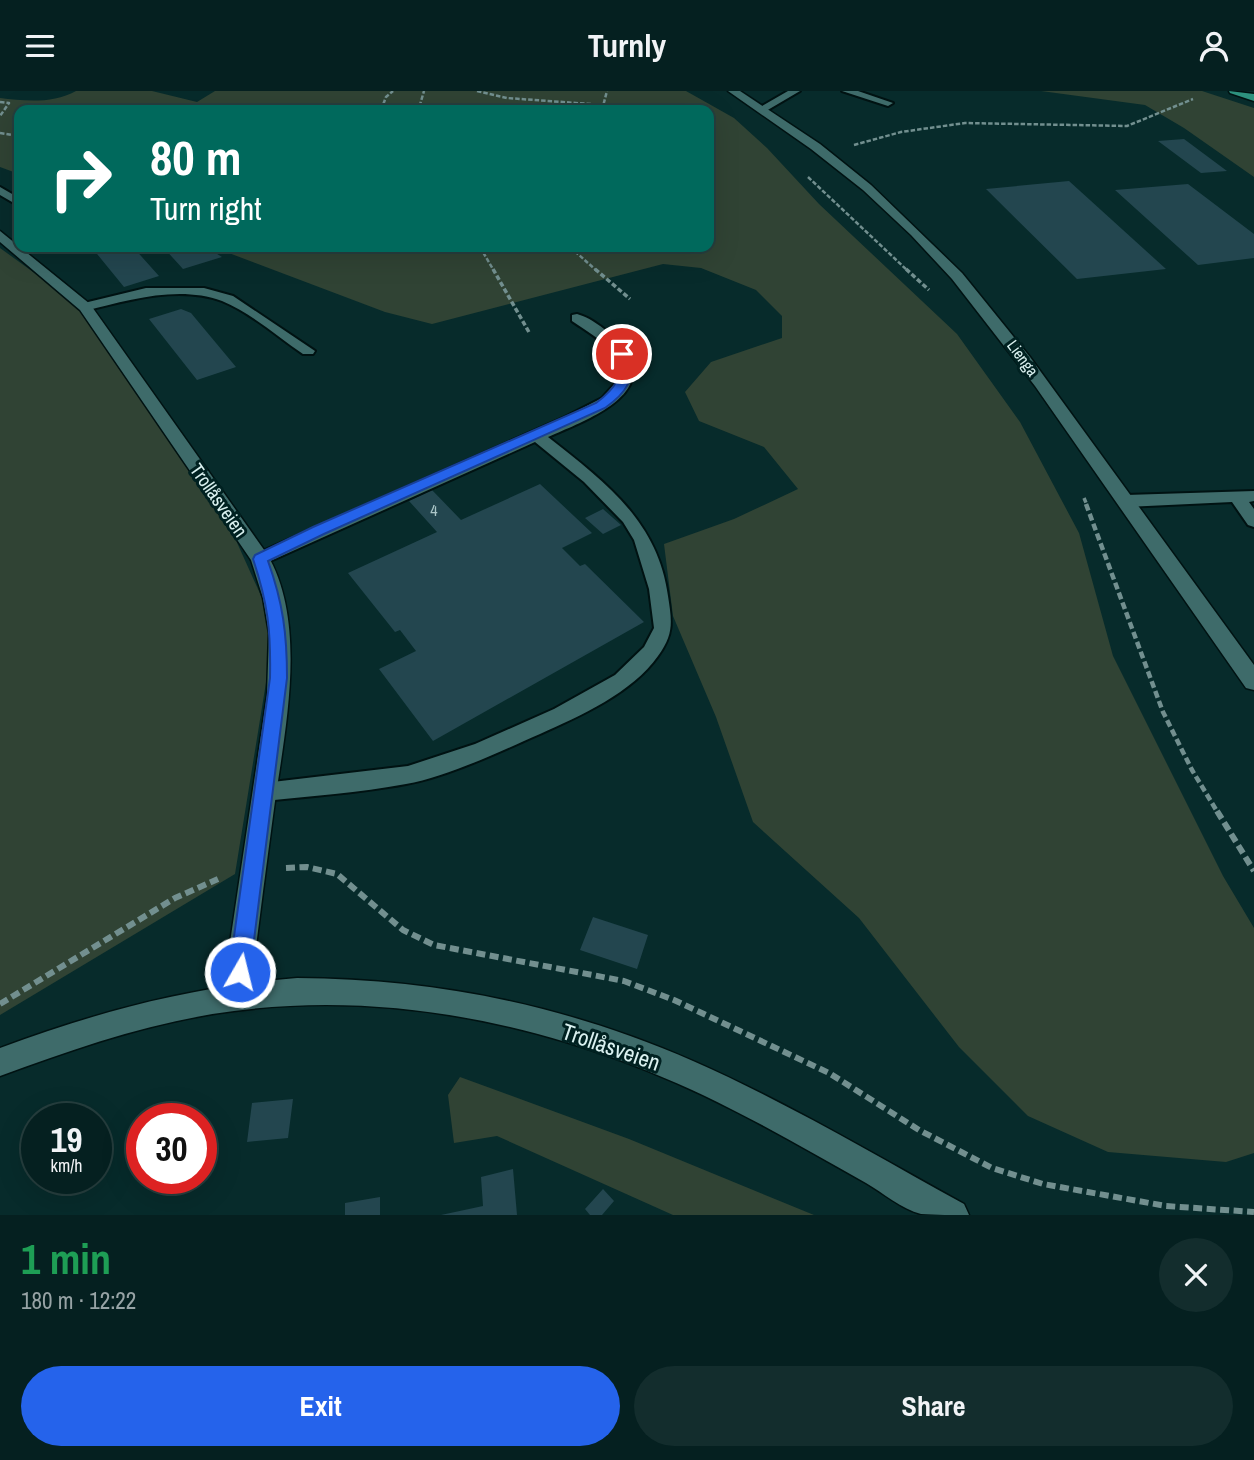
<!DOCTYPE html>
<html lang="en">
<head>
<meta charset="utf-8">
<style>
  body { margin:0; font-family:"Archivo Narrow",sans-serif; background:#132d2d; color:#f1f3f6; height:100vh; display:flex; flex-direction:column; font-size:26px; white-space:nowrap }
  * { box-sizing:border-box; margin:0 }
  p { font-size:23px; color:#97a3a5 }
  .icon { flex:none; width:38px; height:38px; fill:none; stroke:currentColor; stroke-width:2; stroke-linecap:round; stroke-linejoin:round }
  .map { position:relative; height:1124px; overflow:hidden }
  .details { display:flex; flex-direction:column; background:#052020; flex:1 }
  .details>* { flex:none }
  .guide { position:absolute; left:14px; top:14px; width:700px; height:147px; border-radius:14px; box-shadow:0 7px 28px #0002,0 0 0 2px #263e3e; background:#00695c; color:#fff; overflow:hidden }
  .speed { position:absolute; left:21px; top:1012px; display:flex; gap:14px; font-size:35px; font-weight:700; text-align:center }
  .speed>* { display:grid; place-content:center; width:91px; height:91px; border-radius:50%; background:#052020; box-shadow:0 7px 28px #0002,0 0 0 2px #263e3e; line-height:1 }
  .speed small { font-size:18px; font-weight:400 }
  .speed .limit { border:10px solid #d22; background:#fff; color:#111 }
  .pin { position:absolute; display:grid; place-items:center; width:60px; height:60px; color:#fff; margin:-30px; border:4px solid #fff; border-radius:50%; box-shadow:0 2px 7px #0007 }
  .me { position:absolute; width:77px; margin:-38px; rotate:8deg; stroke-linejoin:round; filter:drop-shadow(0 0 5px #0008) }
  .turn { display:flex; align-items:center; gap:24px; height:147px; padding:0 21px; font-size:32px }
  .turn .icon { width:91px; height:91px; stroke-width:2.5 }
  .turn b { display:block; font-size:49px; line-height:60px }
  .round { display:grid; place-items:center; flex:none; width:74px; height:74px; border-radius:37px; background:#132d2d }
  .overview { display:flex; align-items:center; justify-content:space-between; height:119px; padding:0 21px }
  h1 { font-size:42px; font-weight:700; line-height:52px; color:#1e9e55 }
  .action { display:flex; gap:14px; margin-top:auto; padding:14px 21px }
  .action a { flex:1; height:80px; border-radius:42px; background:#2563eb; color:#fff; font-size:28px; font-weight:700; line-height:80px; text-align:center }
  .action a+a { background:#132d2d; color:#f1f3f6 }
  header { display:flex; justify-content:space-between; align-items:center; height:91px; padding:0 21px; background:#052020; font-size:32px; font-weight:700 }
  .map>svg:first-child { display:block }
</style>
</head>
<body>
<header><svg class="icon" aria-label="menu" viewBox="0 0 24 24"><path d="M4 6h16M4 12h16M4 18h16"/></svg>Turnly<svg class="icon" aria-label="person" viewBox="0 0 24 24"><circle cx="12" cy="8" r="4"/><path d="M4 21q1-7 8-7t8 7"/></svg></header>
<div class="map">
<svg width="1254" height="1124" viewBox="0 0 1254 1124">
  <rect width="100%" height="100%" fill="#072b2b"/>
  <!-- green -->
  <path fill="#304334" d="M 76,0 L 152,0 L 197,11 L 215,0 L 686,0 L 734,27 L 767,57 L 819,113 L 957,243 L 1020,331 L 1079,442 L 1113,565 L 1223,785 L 1254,837 L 1254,1062 L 1226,1071 L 1108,1061 L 1028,1025 L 959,956 L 859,827 L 753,731 L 716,626 L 673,525 L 664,453 L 734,428 L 798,398 L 764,356 L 699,330 L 685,301 L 711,271 L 782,247 L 782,225 L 756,199 L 701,177 L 663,173 L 432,233 L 385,221 L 213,156 L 709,156 L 709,19 L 19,19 L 19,83 L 0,76 L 0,7 C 24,10 53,13 76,0 Z
    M 1041,0 L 1202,0 L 1254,17 L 1254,86 L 1184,37 L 1145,14 Z
    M 0,157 L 98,228 L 198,365 L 275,536 L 235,783 L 0,924 Z
    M 460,986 L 629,1048 L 814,1124 L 673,1124 L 497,1045 L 454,1052 L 448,1004 Z"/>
  <!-- building -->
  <path fill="#23464f" d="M 1184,48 L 1227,80 L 1201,82 L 1158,50 Z
    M 1069,90 L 1166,178 L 1077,188 L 986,98 Z
    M 1188,93 L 1254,143 L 1254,167 L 1198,174 L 1115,99 Z
    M 101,156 L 133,156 L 159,185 L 124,196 L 93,158 Z
    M 163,156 L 206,156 L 222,166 L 183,178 Z
    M 181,218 L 191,222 L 236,276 L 197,289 L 149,228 Z
    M 540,393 L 592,442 L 562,457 L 580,475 L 585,473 L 644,531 L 433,650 L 379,578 L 416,560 L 400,539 L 395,541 L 348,482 L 437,441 L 409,410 L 432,399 L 461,429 Z
    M 603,418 L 621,434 L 603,443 L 585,427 Z
    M 593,826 L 648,844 L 637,878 L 580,859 Z
    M 293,1008 L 288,1047 L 247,1051 L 252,1012 Z
    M 513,1078 L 517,1124 L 441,1124 L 483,1115 L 481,1086 Z
    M 603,1098 L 614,1110 L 602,1124 L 590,1124 L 585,1118 Z
    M 380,1106 L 380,1124 L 345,1124 L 345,1112 Z"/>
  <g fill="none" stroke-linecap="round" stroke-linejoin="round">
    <!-- service casing -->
    <g stroke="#001212" stroke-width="4">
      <path id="service" d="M 788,0 L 800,0 L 766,20 L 757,18 Z
        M 842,0 L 858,0 L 893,12 L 888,15 Z
        M 0,96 L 19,107 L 19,115 L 0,104 Z
        M 146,197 L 204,197 L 233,205 L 315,260 L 313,263 L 303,263 C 278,246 251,222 222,210 C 179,194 128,209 85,220 L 78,216 L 80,213 Z
        M 577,223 C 592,227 611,242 621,254 C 664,303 581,331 548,346 C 604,390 658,430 668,505 C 672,531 674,543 658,565 C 632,602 580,625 540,643 C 501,660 447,686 406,693 C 359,702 311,705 264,710 L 256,708 L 253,701 L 256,694 L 264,692 L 408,675 L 475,653 L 554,618 L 615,584 L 644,556 L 654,537 L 649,498 L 634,449 L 623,431 L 584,391 L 535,351 L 266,472 L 254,472 L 251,468 L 254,464 L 565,326 L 602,307 L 618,289 C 621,258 595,246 572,230 L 572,224 Z
        M 1254,400 L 1254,410 L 1249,411 L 1254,418 L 1254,436 L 1248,434 L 1232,411 L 1126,416 L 1118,410 L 1126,404 Z"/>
    </g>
    <!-- minor casing -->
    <g stroke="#001212" stroke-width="3">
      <path id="minor" d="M 0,140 L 90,213 L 267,463 C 310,536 283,647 273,725 C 265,785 257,845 250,905 L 246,915 L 236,919 L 226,915 L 222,905 L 267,604 L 269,542 L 263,507 L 251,469 L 80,219 L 0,151 Z"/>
    </g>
    <!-- tertiary casing -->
    <g stroke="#001212" stroke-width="3">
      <path id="tertiary" d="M 728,0 L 740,0 L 820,53 L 871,94 L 962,182 L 1030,266 L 1254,574 L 1254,599 L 1246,597 L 1035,295 L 952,188 L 911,144 L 863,99 L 811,58 Z
        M 297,887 C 436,888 565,914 693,970 C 786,1011 875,1064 964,1113 L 969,1124 C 955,1124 934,1124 921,1123 C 902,1118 883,1102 866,1092 C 821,1067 777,1041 731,1018 C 580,941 404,897 234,920 C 154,930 76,957 0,985 L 0,957 C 99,920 192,896 297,887 Z"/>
    </g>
    <!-- primary casing -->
    <g stroke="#001212" stroke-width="3">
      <path id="primary" d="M 1229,0 L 1254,3 L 1254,10 L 1230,2 Z"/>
    </g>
    <!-- path-far3 -->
    <path stroke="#728f8f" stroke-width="2.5" stroke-dasharray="4.5 2" stroke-linecap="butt" d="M 477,0 L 507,7 L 604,14
      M 0,11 L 9,12 L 0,25
      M 381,19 L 386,6 L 393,0
      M 415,19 L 419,17 L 424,0
      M 602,19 L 607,0
      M 0,42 L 19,45
      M 854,54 L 901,41 L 965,32 L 1127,35 L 1193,8
      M 808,86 L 908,180
      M 480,156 L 494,180
      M 570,156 L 597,180"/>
    <!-- path-far2 -->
    <path stroke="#728f8f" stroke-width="3.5" stroke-dasharray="5 2.5" stroke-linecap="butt" d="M 493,178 L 530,243
      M 595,178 L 630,208
      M 906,178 L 929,199
      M 1084,407 L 1087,414"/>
    <!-- path-far1 -->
    <path stroke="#728f8f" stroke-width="4.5" stroke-dasharray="7 3.5" stroke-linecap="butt" d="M 1086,413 L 1163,621 L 1192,679 L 1218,722"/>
    <!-- path -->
    <path stroke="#728f8f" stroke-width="6" stroke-dasharray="9 4.5" stroke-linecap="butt" d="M 1217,720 L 1254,780
      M 286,777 L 307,776 L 337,783 L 403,839 L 434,854 L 624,890 L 674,909 L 829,982 L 919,1039 L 992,1077 L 1043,1093 L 1166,1115 L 1254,1121
      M 0,913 L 175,807 L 218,788"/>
    <!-- service -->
    <use href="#service" fill="#3e6b6a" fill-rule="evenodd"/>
    <!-- minor -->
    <use href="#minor" fill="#3e6b6a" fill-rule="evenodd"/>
    <!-- tertiary -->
    <use href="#tertiary" fill="#3e6b6a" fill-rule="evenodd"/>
    <!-- primary -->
    <use href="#primary" fill="#2d917e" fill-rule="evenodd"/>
  </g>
  <!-- route -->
  <path fill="#2563eb" stroke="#184099" stroke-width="2" d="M 622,260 L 628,263 C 636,289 626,302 605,317 L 324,443 L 268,470 C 283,512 287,543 287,587 L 250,881 L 247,888 L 240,891 L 232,888 L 229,881 L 270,587 C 271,540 268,513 253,468 L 255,464 L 313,436 L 596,312 C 616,297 623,287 616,263 Z"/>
  <g text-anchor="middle" stroke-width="6" stroke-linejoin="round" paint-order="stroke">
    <!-- far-street labels -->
    <g font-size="16" fill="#daf1f0" stroke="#002121">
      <text transform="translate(1023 267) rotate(54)" y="6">Lienga</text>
    </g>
    <!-- number labels -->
    <g font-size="16" fill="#acc6c8">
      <text x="434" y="425">4</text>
    </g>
    <!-- street labels -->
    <g font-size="19" fill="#daf1f0" stroke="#002121">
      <text transform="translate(219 409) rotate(55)" y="7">Trollåsveien</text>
    </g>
    <!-- near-street labels -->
    <g font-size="23" fill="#daf1f0" stroke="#002121">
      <text transform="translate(611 956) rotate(19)" y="8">Trollåsveien</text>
    </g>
  </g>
</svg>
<div class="speed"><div>19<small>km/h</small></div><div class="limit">30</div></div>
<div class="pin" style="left:622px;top:263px;background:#d93025"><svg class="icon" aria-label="arrive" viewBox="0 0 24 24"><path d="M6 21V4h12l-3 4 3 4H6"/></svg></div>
<svg class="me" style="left:240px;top:881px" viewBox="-20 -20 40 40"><circle r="17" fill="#2563eb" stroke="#fff" stroke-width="3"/><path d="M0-11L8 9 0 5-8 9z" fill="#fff"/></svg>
<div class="guide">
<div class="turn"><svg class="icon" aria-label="right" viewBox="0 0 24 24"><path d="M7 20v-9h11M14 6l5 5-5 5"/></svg><div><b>80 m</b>Turn right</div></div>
</div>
</div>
<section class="details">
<div class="overview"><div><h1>1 min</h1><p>180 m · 12:22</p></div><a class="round"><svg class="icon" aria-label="close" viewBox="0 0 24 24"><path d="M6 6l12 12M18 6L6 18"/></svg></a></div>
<div class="action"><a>Exit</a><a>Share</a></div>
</section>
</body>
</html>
